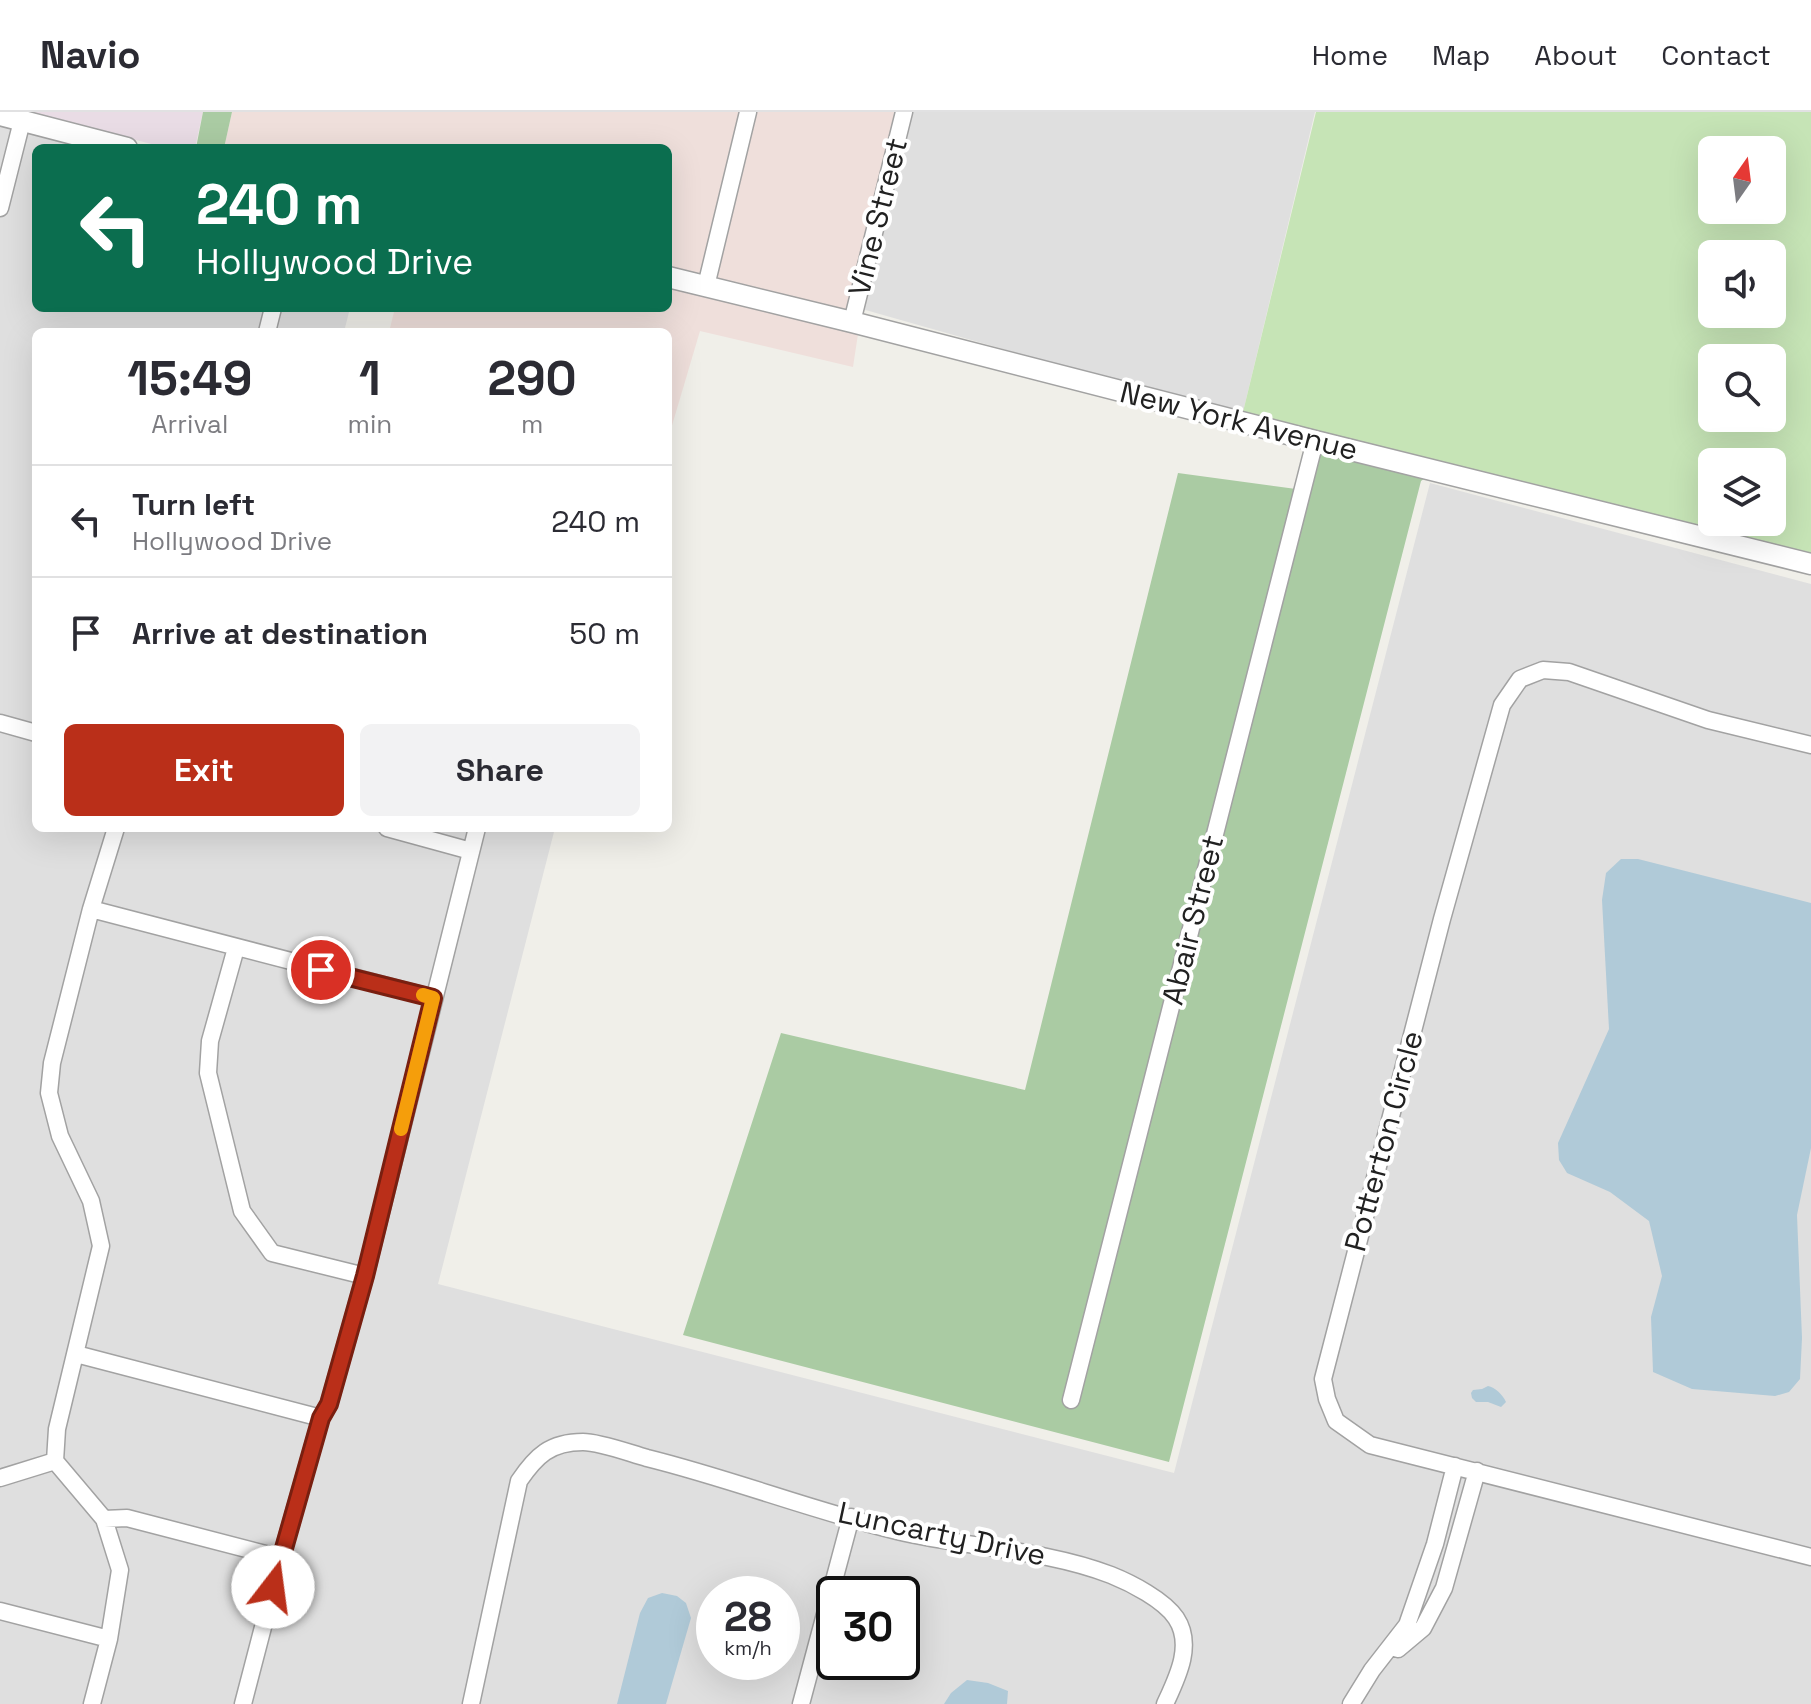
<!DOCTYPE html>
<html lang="en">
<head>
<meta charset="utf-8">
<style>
  body { margin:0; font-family:"Space Grotesk",sans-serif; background:#f2f2f3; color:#2b2b33; height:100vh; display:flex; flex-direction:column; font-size:30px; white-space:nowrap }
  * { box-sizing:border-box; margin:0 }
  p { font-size:26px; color:#7c7c81 }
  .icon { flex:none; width:44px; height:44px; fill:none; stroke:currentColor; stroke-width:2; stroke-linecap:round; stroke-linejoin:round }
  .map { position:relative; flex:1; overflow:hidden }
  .drawer { position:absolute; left:32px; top:216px; width:640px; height:504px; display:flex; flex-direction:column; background:#fff; border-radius:12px; box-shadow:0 8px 32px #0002 }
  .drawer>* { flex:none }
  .top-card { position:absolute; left:32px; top:32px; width:640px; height:168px; border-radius:12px; box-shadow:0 8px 32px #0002; background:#0b6e4f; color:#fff; overflow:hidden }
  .needle { width:52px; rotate:14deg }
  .buttons { position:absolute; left:1698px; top:24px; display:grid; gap:16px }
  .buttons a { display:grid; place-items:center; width:88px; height:88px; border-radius:12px; background:#fff; box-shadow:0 8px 32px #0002; font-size:40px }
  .speed { position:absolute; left:696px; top:1464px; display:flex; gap:16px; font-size:40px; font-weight:700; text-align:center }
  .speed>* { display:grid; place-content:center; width:104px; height:104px; border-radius:50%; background:#fff; box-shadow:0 8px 32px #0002; line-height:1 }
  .speed small { font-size:20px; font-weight:400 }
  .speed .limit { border:4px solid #111; border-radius:12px; background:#fff; color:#111 }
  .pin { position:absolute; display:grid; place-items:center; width:68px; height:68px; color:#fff; margin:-34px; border:4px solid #fff; border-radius:50%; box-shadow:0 2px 8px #0007 }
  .me { position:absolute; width:88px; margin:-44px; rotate:15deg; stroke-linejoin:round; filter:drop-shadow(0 0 6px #0008) }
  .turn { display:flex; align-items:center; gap:28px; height:168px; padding:0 32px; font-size:36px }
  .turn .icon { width:104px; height:104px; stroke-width:2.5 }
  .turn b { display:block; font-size:56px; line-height:68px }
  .eta { display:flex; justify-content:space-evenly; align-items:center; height:136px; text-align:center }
  .eta b { font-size:48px; font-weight:700; line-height:56px }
  .button { display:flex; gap:16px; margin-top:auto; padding:16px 32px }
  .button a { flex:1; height:92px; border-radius:12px; background:#ba2f19; color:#fff; font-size:32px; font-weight:700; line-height:92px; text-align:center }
  .button a+a { background:#f2f2f3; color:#2b2b33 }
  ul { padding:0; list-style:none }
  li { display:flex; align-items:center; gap:24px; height:112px; padding:0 32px; border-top:2px solid #e1e1e2 }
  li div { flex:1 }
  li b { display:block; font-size:30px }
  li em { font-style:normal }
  header { display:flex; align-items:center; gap:48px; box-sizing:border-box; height:112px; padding:0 40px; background:#fff; border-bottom:2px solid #e1e1e2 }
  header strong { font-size:38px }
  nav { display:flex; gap:44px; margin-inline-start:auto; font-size:28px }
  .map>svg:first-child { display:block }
</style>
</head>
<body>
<header>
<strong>Navio</strong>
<nav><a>Home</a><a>Map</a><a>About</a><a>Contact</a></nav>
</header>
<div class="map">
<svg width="1811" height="1592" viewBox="0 0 1811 1592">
  <rect width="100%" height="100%" fill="#f0efe9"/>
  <!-- residential -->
  <path fill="#dfdfdf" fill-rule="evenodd" d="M 894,0 L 1315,0 L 1243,300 L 1056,252 L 862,197 Z
    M 0,12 L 97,36 L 36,36 L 36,196 L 350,196 L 344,220 L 36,220 L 36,716 L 555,716 L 438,1172 L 1174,1361 L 1430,371 L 1811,472 L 1811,1592 L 0,1592 ZM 714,1482 L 782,1482 L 782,1550 L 714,1550 ZM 834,1482 L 902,1482 L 902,1550 L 834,1550 Z"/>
  <!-- commercial -->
  <path fill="#efdfdb" d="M 232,0 L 894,0 L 861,202 L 668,155 L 668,36 L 224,36 Z
    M 668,176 L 858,222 L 853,255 L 700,219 L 668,327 L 668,220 L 389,220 L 395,196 L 668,196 Z"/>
  <!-- industrial -->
  <path fill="#e9dce5" d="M 27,0 L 203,0 L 195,36 L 167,36 Z"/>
  <!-- grass -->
  <path fill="#c6e4b6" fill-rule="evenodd" d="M 1316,0 L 1811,0 L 1811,442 L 1243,300 ZM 1712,38 L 1772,38 L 1772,98 L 1712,98 ZM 1712,142 L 1772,142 L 1772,202 L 1712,202 ZM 1712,246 L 1772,246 L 1772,306 L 1712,306 ZM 1712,350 L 1772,350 L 1772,410 L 1712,410 Z"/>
  <!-- forest -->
  <path fill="#aacba3" d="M 203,0 L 232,0 L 224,36 L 196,36 Z
    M 1305,336 L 1425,366 L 1421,369 L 1169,1350 L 683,1223 L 781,921 L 1025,978 L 1178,361 L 1296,377 Z"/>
  <!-- water -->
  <path fill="#b0cad8" d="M 1621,747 L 1638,747 L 1811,791 L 1811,1036 L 1797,1103 L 1802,1226 L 1800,1267 L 1789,1280 L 1775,1284 L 1692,1277 L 1653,1260 L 1651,1205 L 1662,1164 L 1649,1109 L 1610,1080 L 1567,1061 L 1559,1048 L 1558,1031 L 1609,917 L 1602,788 L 1606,761 Z
    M 1488,1274 C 1495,1275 1503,1283 1506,1290 L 1501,1295 L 1488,1290 L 1476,1290 L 1472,1286 L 1471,1281 L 1473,1278 L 1482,1277 Z
    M 662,1481 L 677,1484 L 686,1491 L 691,1506 L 666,1592 L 617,1592 L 640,1501 L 648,1486 Z
    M 967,1568 L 988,1571 L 1008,1579 L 1007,1592 L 944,1592 L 951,1581 Z"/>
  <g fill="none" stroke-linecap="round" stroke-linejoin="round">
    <!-- minor casing -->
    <g stroke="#a2a2a2" stroke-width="19">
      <path id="minor" d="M 0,96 L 22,9
        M 706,174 L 748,0
        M 852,210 L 904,0
        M 267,220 L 273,196
        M 0,611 L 36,621
        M 1811,633 L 1708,608 L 1569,560 L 1543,558 L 1520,567 L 1502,593 L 1442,807 L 1323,1267 L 1327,1287 L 1336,1309 L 1370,1333 L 1811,1445
        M 387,716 L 471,739
        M 91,797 L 433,886
        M 236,836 L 210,929 L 208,961 L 242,1099 L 272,1141 L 365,1164
        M 76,1242 L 321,1306
        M 1071,1288 L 1315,329
        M 0,1366 L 55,1349
        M 104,1407 L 127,1406 L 281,1446
        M 0,1499 L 109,1527
        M 1398,1537 L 1423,1516 L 1444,1476 L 1477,1359
        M 92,1592 L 109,1527 L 120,1458 L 104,1407 L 55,1349 L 57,1317 L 101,1134 L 91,1089 L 60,1024 L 49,981 L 52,951 L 91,797 L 116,716
        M 243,1592 L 281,1446 L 321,1306 L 329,1292 L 365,1164 L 477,716
        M 471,1592 L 519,1369 C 536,1344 550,1330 583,1330 C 600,1330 629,1341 647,1346 C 732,1367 813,1399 897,1419 C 968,1436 1043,1437 1111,1463 C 1131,1471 1164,1488 1176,1506 C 1194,1533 1177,1566 1165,1592
        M 801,1592 L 851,1405
        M 1351,1592 L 1372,1558 L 1407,1513 L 1435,1432 L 1455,1354"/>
    </g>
    <!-- tertiary casing -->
    <g stroke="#a2a2a2" stroke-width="23">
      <path id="tertiary" d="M 0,3 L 127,36
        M 668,165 L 852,210 L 1315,329 L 1811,452"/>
    </g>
    <!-- minor -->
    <use href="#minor" stroke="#fff" stroke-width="16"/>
    <!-- tertiary -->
    <use href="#tertiary" stroke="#fff" stroke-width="20"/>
  </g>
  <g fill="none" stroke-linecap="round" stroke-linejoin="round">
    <!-- route casing -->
    <g stroke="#791f10" stroke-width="20">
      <path id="route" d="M 273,1475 L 321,1306 L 329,1292 L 365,1164 L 433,886 L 321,858"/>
    </g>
    <!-- route -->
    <use href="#route" stroke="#ba2f19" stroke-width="14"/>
    <!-- slow -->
    <path stroke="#f59e0b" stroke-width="14" d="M 401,1017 L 433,886 L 423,883"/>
  </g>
  <g text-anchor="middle" stroke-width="8" stroke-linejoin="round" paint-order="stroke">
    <!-- street labels -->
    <g font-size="30" fill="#212121" stroke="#fff">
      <text transform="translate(878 105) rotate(-76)" y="10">Vine Street</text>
      <text transform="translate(1239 309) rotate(14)" y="10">New York Avenue</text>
      <text transform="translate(1193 808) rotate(-76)" y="10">Abair Street</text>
      <text transform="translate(1384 1029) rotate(-75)" y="10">Potterton Circle</text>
      <text transform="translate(942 1422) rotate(12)" y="10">Luncarty Drive</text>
    </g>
  </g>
</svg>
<div class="buttons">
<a><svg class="needle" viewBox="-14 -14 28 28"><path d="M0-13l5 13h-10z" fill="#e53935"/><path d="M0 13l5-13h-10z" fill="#7c7c81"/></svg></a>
<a><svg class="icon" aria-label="sound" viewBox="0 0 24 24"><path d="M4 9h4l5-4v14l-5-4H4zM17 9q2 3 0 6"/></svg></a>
<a><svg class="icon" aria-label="search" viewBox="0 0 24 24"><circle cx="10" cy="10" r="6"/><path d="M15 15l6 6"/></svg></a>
<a><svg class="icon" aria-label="layers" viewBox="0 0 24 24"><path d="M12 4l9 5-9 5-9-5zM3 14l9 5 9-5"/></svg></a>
</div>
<div class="speed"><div>28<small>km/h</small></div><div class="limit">30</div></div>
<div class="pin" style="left:321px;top:858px;background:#d93025"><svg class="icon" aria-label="arrive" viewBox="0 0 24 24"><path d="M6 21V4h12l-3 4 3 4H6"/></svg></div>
<svg class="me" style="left:273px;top:1475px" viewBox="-20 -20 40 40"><circle r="19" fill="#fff"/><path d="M0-13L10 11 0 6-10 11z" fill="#ba2f19"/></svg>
<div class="top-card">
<div class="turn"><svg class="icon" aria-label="left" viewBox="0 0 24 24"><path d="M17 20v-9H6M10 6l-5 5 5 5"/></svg><div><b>240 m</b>Hollywood Drive</div></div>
</div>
<section class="drawer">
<div class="eta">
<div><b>15:49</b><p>Arrival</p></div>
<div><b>1</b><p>min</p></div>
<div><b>290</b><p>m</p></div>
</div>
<ul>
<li><svg class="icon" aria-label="left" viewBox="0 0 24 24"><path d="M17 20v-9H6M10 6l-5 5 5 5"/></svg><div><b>Turn left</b><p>Hollywood Drive</p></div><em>240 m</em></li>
<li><svg class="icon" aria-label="arrive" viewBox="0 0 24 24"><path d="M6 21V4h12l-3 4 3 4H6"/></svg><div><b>Arrive at destination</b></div><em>50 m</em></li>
</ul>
<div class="button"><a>Exit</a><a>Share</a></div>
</section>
</div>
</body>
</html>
